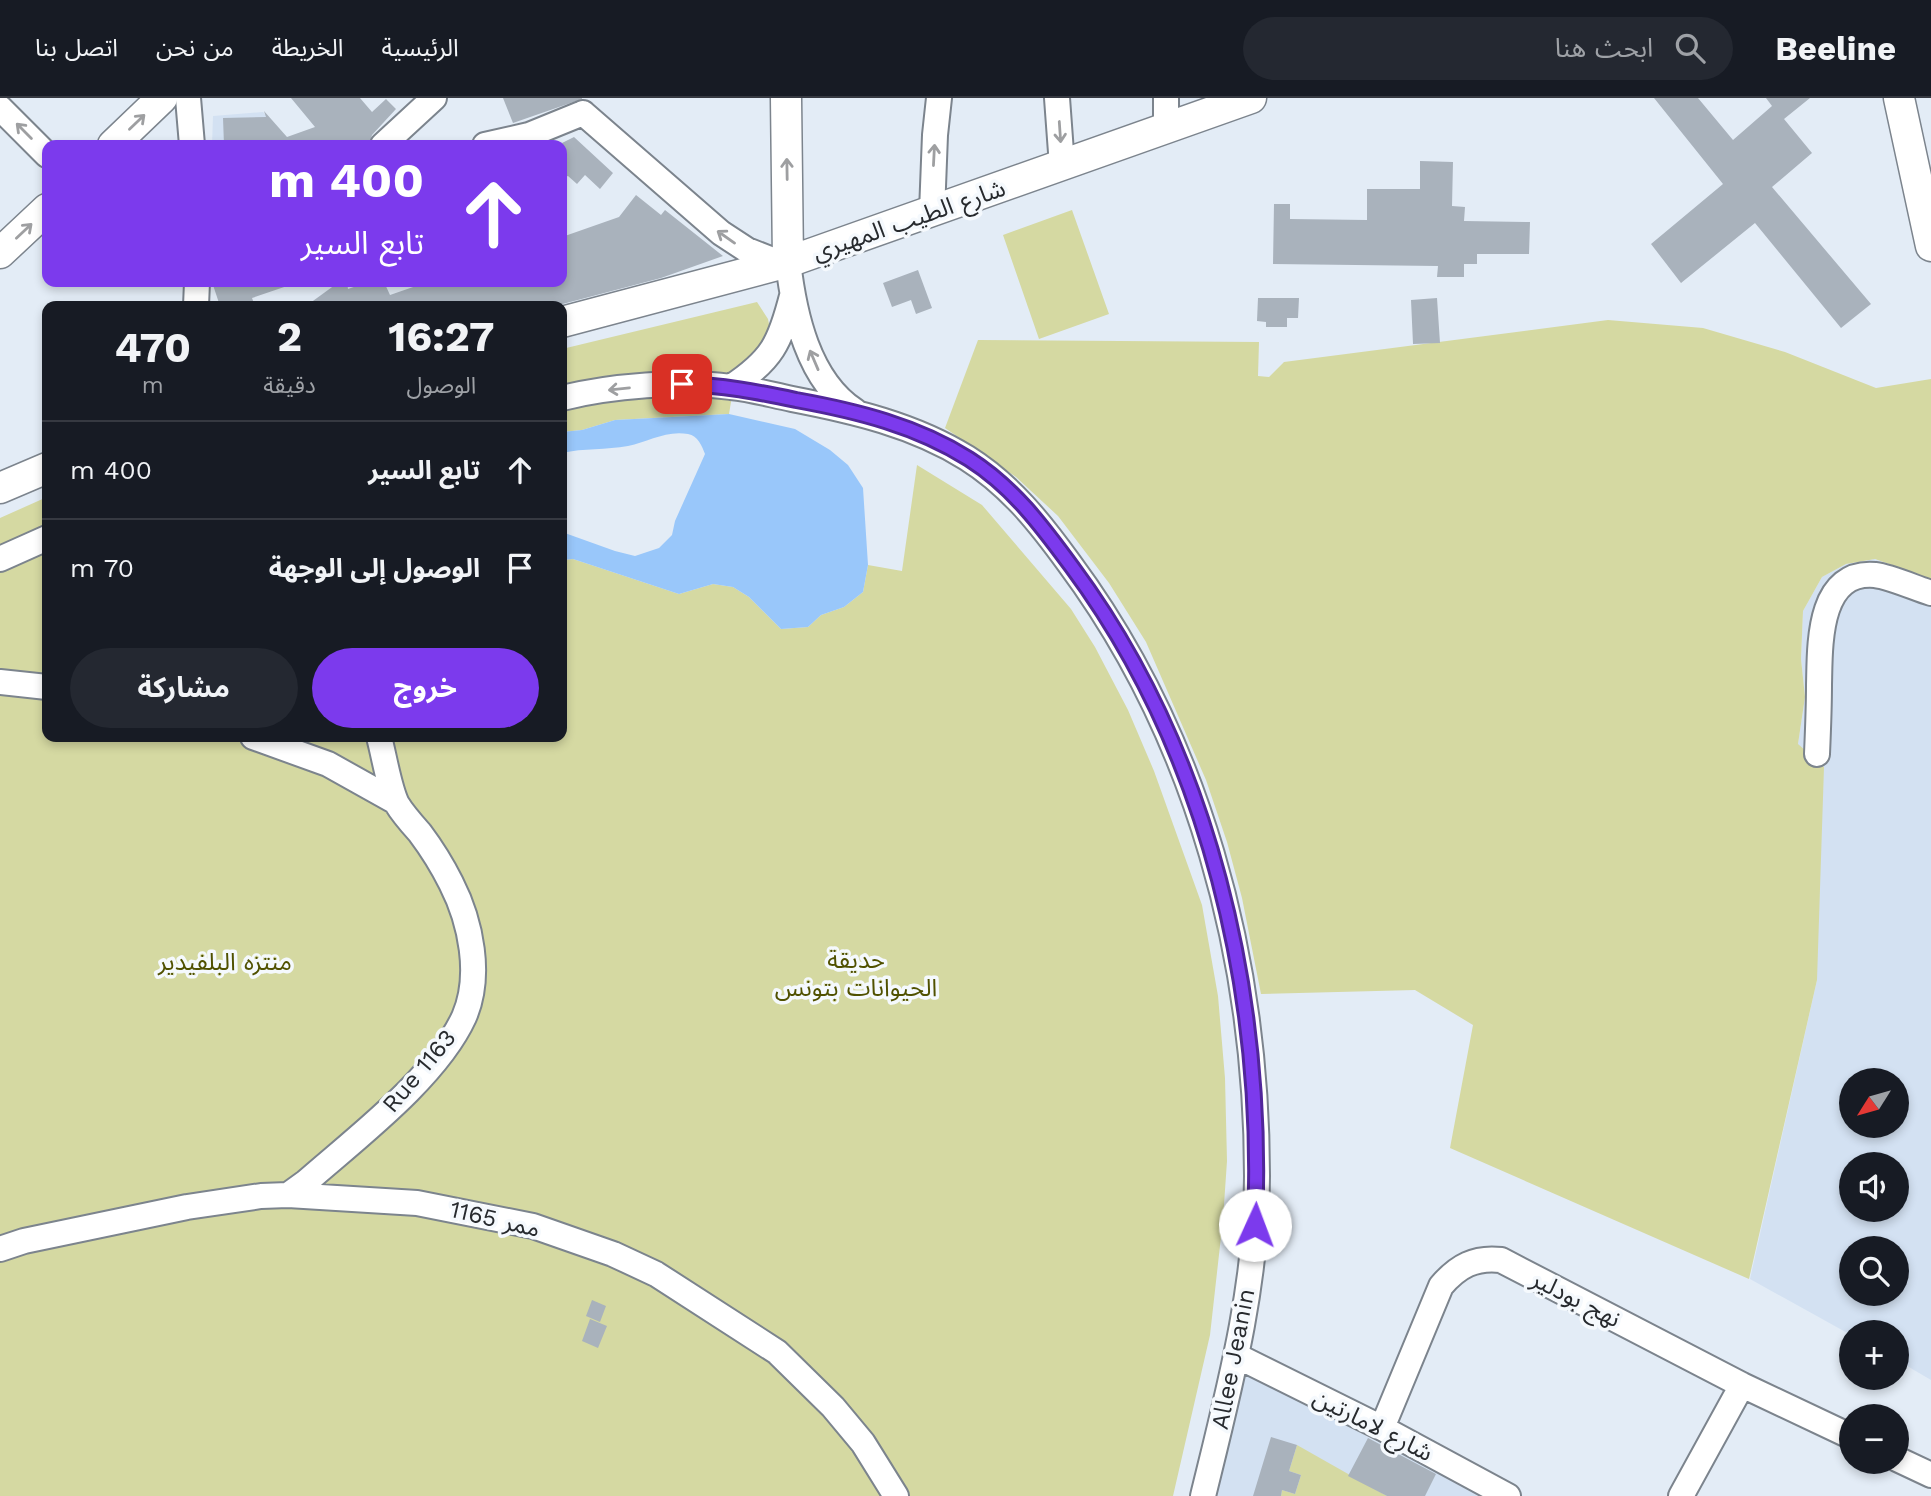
<!DOCTYPE html>
<html lang="ar">
<head>
<meta charset="utf-8">
<style>
  body { margin:0; font-family:"Work Sans","Noto Sans Arabic",sans-serif; background:#242831; color:#f1f3f6; direction:rtl; height:100vh; display:flex; flex-direction:column; font-size:26px; white-space:nowrap }
  * { box-sizing:border-box; margin:0 }
  p { font-size:23px; color:#9ea1a6 }
  .icon { flex:none; width:38px; height:38px; fill:none; stroke:currentColor; stroke-width:2; stroke-linecap:round; stroke-linejoin:round }
  .map { position:relative; flex:1; overflow:hidden; direction:ltr }
  .side { position:absolute; left:42px; top:203px; width:525px; height:441px; display:flex; flex-direction:column; background:#171b24; border-radius:14px; box-shadow:0 4px 10px #0003; direction:rtl }
  .side>* { flex:none }
  .guide { position:absolute; left:42px; top:42px; width:525px; height:147px; border-radius:14px; box-shadow:0 4px 10px #0003; direction:rtl; background:#7c3aed; color:#fff; overflow:hidden }
  .needle { width:46px; rotate:233deg }
  .tools { position:absolute; left:1839px; top:970px; display:grid; gap:14px }
  .tools a { display:grid; place-items:center; width:70px; height:70px; border-radius:50%; background:#171b24; box-shadow:0 4px 10px #0003; font-size:35px }
  .pin { position:absolute; display:grid; place-items:center; width:60px; height:60px; color:#fff; margin:-30px; border-radius:14px; box-shadow:0 4px 10px #0006 }
  .me { position:absolute; width:77px; margin:-38px; rotate:2deg; stroke-linejoin:round; filter:drop-shadow(0 0 5px #0008) }
  .turn { display:flex; align-items:center; gap:24px; height:147px; padding:0 28px; font-size:32px }
  .turn .icon { width:91px; height:91px; stroke-width:2.5 }
  .turn b { display:block; font-size:49px; line-height:60px }
  .eta { display:flex; justify-content:space-evenly; align-items:center; height:119px; text-align:center }
  .eta b { font-size:42px; font-weight:700; line-height:49px }
  .primary-button { display:flex; gap:14px; margin-top:auto; padding:14px 28px }
  .primary-button a { flex:1; height:80px; border-radius:42px; background:#7c3aed; color:#fff; font-size:28px; font-weight:700; line-height:80px; text-align:center }
  .primary-button a+a { background:#242831; color:#f1f3f6 }
  ul { padding:0; list-style:none }
  li { display:flex; align-items:center; gap:21px; height:98px; padding:0 28px; border-top:2px solid #363941 }
  li div { flex:1 }
  li b { display:block; font-size:26px }
  li em { font-style:normal }
  header { display:flex; align-items:center; gap:42px; box-sizing:border-box; height:98px; padding:0 35px; background:#171b24; border-bottom:2px solid #363941 }
  header strong { font-size:33px }
  nav { display:flex; gap:38px; margin-inline-start:auto; font-size:24px }
  .search { width:490px; height:63px; background:#242831; display:flex; align-items:center; gap:18px; box-sizing:border-box; padding:0 24px; border-radius:38px; color:#9ea1a6; font-size:26px }
  .map>svg:first-child { display:block }
</style>
</head>
<body>
<header>
<strong>Beeline</strong>
<div class="search"><svg class="icon" aria-label="search" viewBox="0 0 24 24"><circle cx="10" cy="10" r="6"/><path d="M15 15l6 6"/></svg>ابحث هنا</div>
<nav><a>الرئيسية</a><a>الخريطة</a><a>من نحن</a><a>اتصل بنا</a></nav>
</header>
<div class="map">
<svg width="1931" height="1398" viewBox="0 0 1931 1398">
  <rect width="100%" height="100%" fill="#e3ecf6"/>
  <!-- built -->
  <path fill="#d3e1f2" fill-rule="evenodd" d="M 263,14 L 275,27 L 275,47 L 212,47 L 213,18 Z
    M 1874,461 L 1931,481 L 1931,1282 L 1897,1262 L 1897,1234 L 1852,1234 L 1851,1237 L 1750,1181 L 1817,882 L 1798,646 L 1805,599 L 1801,561 L 1803,513 L 1822,479 L 1846,466 ZM 1852,982 L 1897,982 L 1897,1027 L 1852,1027 ZM 1852,1066 L 1897,1066 L 1897,1111 L 1852,1111 ZM 1852,1150 L 1897,1150 L 1897,1195 L 1852,1195 Z
    M 1245,1266 L 1288,1294 L 1368,1339 L 1485,1398 L 1215,1398 Z"/>
  <!-- green -->
  <path fill="#d5d9a2" d="M 1072,112 L 1109,216 L 1039,241 L 1003,137 Z
    M 757,204 L 768,221 L 772,242 L 735,280 L 729,316 L 615,322 L 582,332 L 562,334 L 562,251 Z
    M 1608,222 L 1703,230 L 1785,254 L 1876,290 L 1931,281 L 1931,481 L 1875,461 L 1846,466 L 1822,479 L 1803,513 L 1801,561 L 1805,599 L 1798,646 L 1824,669 L 1817,882 L 1749,1181 L 1450,1050 L 1473,927 L 1415,892 L 1261,896 L 1242,800 L 1227,744 L 1206,682 L 1146,544 L 1109,485 L 1058,418 L 1016,379 L 945,330 L 978,242 L 1259,244 L 1258,278 L 1269,279 L 1284,264 Z
    M 917,367 L 982,407 L 1071,511 L 1095,549 L 1128,612 L 1154,673 L 1202,807 L 1218,898 L 1225,980 L 1227,1063 L 1223,1121 L 1210,1237 L 1173,1398 L 0,1398 L 0,420 L 47,399 L 47,639 L 562,639 L 562,462 L 573,461 L 679,496 L 713,486 L 733,489 L 749,499 L 781,531 L 808,529 L 821,517 L 844,509 L 863,494 L 868,467 L 902,473 Z
    M 1297,1347 L 1387,1398 L 1281,1398 L 1282,1392 L 1295,1396 L 1301,1377 L 1289,1373 Z"/>
  <!-- water -->
  <path fill="#99c7fa" d="M 729,316 L 795,331 L 830,352 L 848,367 L 863,390 L 868,467 L 863,494 L 844,509 L 821,517 L 808,529 L 781,531 L 749,499 L 733,489 L 713,486 L 679,496 L 573,461 L 562,462 L 562,434 L 615,453 L 635,458 L 659,450 L 672,437 L 675,423 L 705,356 C 702,348 698,338 688,336 C 666,332 648,344 628,348 C 606,352 584,350 562,355 L 562,334 L 582,332 L 615,322 Z"/>
  <!-- building -->
  <path fill="#a9b2bc" d="M 291,0 L 360,0 L 372,14 L 386,1 L 396,11 L 372,37 L 369,47 L 224,47 L 223,20 L 266,19 L 264,13 L 287,39 L 315,29 Z
    M 503,0 L 582,0 L 582,1 L 513,25 Z
    M 1654,0 L 1698,0 L 1733,42 L 1772,8 L 1766,0 L 1810,0 L 1784,21 L 1812,55 L 1772,89 L 1871,206 L 1841,230 L 1755,125 L 1681,185 L 1651,146 L 1723,86 Z
    M 574,39 L 613,75 L 600,91 L 585,77 L 577,86 L 568,78 L 562,80 L 562,45 Z
    M 1420,63 L 1453,64 L 1452,108 L 1465,109 L 1464,123 L 1530,124 L 1529,156 L 1477,156 L 1477,166 L 1464,166 L 1464,179 L 1437,179 L 1438,168 L 1273,166 L 1274,106 L 1290,106 L 1290,121 L 1367,122 L 1367,91 L 1420,91 Z
    M 636,97 L 661,117 L 665,112 L 723,158 L 661,180 L 555,208 L 306,208 L 339,184 L 347,184 L 348,191 L 368,184 L 384,184 L 390,197 L 416,188 L 415,184 L 436,184 L 438,189 L 457,184 L 562,184 L 562,161 L 567,159 L 562,139 L 619,119 Z
    M 918,172 L 932,210 L 916,216 L 911,202 L 892,209 L 883,185 Z
    M 212,184 L 292,184 L 293,186 L 252,200 L 255,208 L 220,208 Z
    M 1258,200 L 1299,200 L 1298,220 L 1287,220 L 1287,229 L 1266,229 L 1266,224 L 1257,223 Z
    M 1437,200 L 1440,245 L 1413,246 L 1411,202 Z
    M 592,1202 L 606,1208 L 600,1224 L 586,1218 Z
    M 590,1221 L 607,1228 L 598,1250 L 582,1243 Z
    M 1271,1339 L 1297,1347 L 1289,1373 L 1301,1377 L 1295,1396 L 1282,1392 L 1281,1398 L 1253,1398 Z
    M 1368,1340 L 1436,1376 L 1425,1398 L 1387,1398 L 1348,1378 Z"/>
  <g fill="none" stroke-linecap="round" stroke-linejoin="round">
    <!-- minor casing -->
    <g stroke="#7c848d" stroke-width="28">
      <path id="minor" d="M 188,0 L 192,47
        M 1057,0 L 1062,68
        M 1166,0 L 1166,30
        M 0,10 L 47,57
        M 583,15 L 721,135 L 747,152 L 775,163 L 788,164 C 794,216 808,282 855,313
        M 383,47 L 434,0
        M 485,47 L 529,37 L 583,15
        M 932,114 L 935,37 L 939,0
        M 196,208 L 197,184
        M 731,289 C 772,262 780,245 792,198
        M 562,300 C 610,288 682,282 731,289 C 752,291 772,297 792,301 C 854,313 914,327 967,360 C 1010,387 1040,425 1069,465 C 1199,640 1257,861 1257,1078 C 1257,1187 1229,1292 1203,1398
        M 0,461 L 47,440
        M 0,584 L 47,589
        M 253,639 L 328,666 L 396,704
        M 1817,656 C 1818,633 1819,610 1819,587 C 1820,549 1817,472 1875,477 C 1891,479 1915,490 1931,495
        M 288,1097 L 306,1084 C 356,1040 436,980 464,919 C 482,878 471,824 451,785 C 442,767 432,751 420,735 C 412,726 403,716 397,706 C 389,690 384,657 379,639
        M 0,1151 L 24,1143 L 187,1109 L 261,1098 L 288,1097 L 417,1105 L 533,1128 L 613,1156 L 656,1176 L 777,1254 L 833,1309 L 863,1345 L 896,1398
        M 1237,1258 L 1382,1330 L 1508,1398
        M 1382,1330 L 1441,1188 C 1458,1168 1475,1159 1501,1162 L 1742,1287 L 1852,1339
        M 1897,1361 L 1931,1377
        M 1681,1398 L 1742,1287"/>
    </g>
    <!-- major casing -->
    <g stroke="#7c848d" stroke-width="33">
      <path id="major" d="M 786,0 L 788,164
        M 1899,0 L 1931,148
        M 113,47 L 162,0
        M 0,155 L 47,111
        M 562,224 L 788,164 L 1251,0
        M 0,390 L 47,370"/>
    </g>
    <!-- minor -->
    <use href="#minor" stroke="#fff" stroke-width="24"/>
    <!-- major -->
    <use href="#major" stroke="#fff" stroke-width="30"/>
  </g>
  <!-- one-way arrows -->
  <defs><path id="oneway-shaft" d="M-6 0H5M1.5-3L5.5 0L1.5 3" fill="none" stroke-width="1.6" stroke-linecap="round" stroke-linejoin="round" transform="scale(1.75)"/></defs>
  <g stroke="#9e9fa1">
    <use href="#oneway-shaft" transform="translate(137 24) rotate(-44)"/>
    <use href="#oneway-shaft" transform="translate(24 33) rotate(-135)"/>
    <use href="#oneway-shaft" transform="translate(1060 34) rotate(86)"/>
    <use href="#oneway-shaft" transform="translate(934 57) rotate(-87)"/>
    <use href="#oneway-shaft" transform="translate(787 71) rotate(-91)"/>
    <use href="#oneway-shaft" transform="translate(24 133) rotate(-43)"/>
    <use href="#oneway-shaft" transform="translate(726 139) rotate(-145)"/>
    <use href="#oneway-shaft" transform="translate(814 262) rotate(-113)"/>
    <use href="#oneway-shaft" transform="translate(619 291) rotate(174)"/>
  </g>
  <g fill="none" stroke-linecap="round" stroke-linejoin="round">
    <!-- route casing -->
    <g stroke="#51269a" stroke-width="18">
      <path id="route" d="M 682,286 C 722,287 758,294 796,302 C 857,313 917,328 969,361 C 1013,389 1042,428 1072,469 C 1210,655 1265,897 1255,1127"/>
    </g>
    <!-- route -->
    <use href="#route" stroke="#7c3aed" stroke-width="12"/>
  </g>
  <g text-anchor="middle" stroke-width="7" stroke-linejoin="round" paint-order="stroke">
    <!-- street labels -->
    <g font-size="24" fill="#272a2e" stroke="#f5f9fd">
      <text transform="translate(909 122) rotate(-19)" y="8">شارع الطيب المهيري</text>
      <text transform="translate(419 973) rotate(-50)" y="8">Rue 1163</text>
      <text transform="translate(495 1121) rotate(13)" y="8">ممر 1165</text>
      <text transform="translate(1576 1201) rotate(27)" y="8">نهج بودلير</text>
      <text transform="translate(1233 1261) rotate(-79)" y="8">Allee Jeanin</text>
      <text transform="translate(1373 1327) rotate(27)" y="8">شارع لامارتين</text>
    </g>
    <!-- park labels -->
    <g font-size="24" fill="#505100" stroke="#f5f9fd">
      <text x="856" y="870">حديقة<tspan x="856" dy="28">الحيوانات بتونس</tspan></text>
      <text x="225" y="872">منتزه البلفيدير</text>
    </g>
  </g>
</svg>
<div class="tools">
<a><svg class="needle" viewBox="-14 -14 28 28"><path d="M0-13l5 13h-10z" fill="#e53935"/><path d="M0 13l5-13h-10z" fill="#9ea1a6"/></svg></a>
<a><svg class="icon" aria-label="sound" viewBox="0 0 24 24"><path d="M4 9h4l5-4v14l-5-4H4zM17 9q2 3 0 6"/></svg></a>
<a><svg class="icon" aria-label="search" viewBox="0 0 24 24"><circle cx="10" cy="10" r="6"/><path d="M15 15l6 6"/></svg></a>
<a>+</a>
<a>−</a>
</div>
<div class="pin" style="left:682px;top:286px;background:#d93025"><svg class="icon" aria-label="arrive" viewBox="0 0 24 24"><path d="M6 21V4h12l-3 4 3 4H6"/></svg></div>
<svg class="me" style="left:1255px;top:1127px" viewBox="-20 -20 40 40"><circle r="19" fill="#fff"/><path d="M0-13L10 11 0 6-10 11z" fill="#7c3aed"/></svg>
<div class="guide">
<div class="turn"><svg class="icon" aria-label="ahead" viewBox="0 0 24 24"><path d="M12 20V5M6 11l6-6 6 6"/></svg><div><b>400 m</b>تابع السير</div></div>
</div>
<section class="side">
<div class="eta">
<div><b>16:27</b><p>الوصول</p></div>
<div><b>2</b><p>دقيقة</p></div>
<div><b>470</b><p>m</p></div>
</div>
<ul>
<li><svg class="icon" aria-label="ahead" viewBox="0 0 24 24"><path d="M12 20V5M6 11l6-6 6 6"/></svg><div><b>تابع السير</b></div><em>400 m</em></li>
<li><svg class="icon" aria-label="arrive" viewBox="0 0 24 24"><path d="M6 21V4h12l-3 4 3 4H6"/></svg><div><b>الوصول إلى الوجهة</b></div><em>70 m</em></li>
</ul>
<div class="primary-button"><a>خروج</a><a>مشاركة</a></div>
</section>
</div>
</body>
</html>
